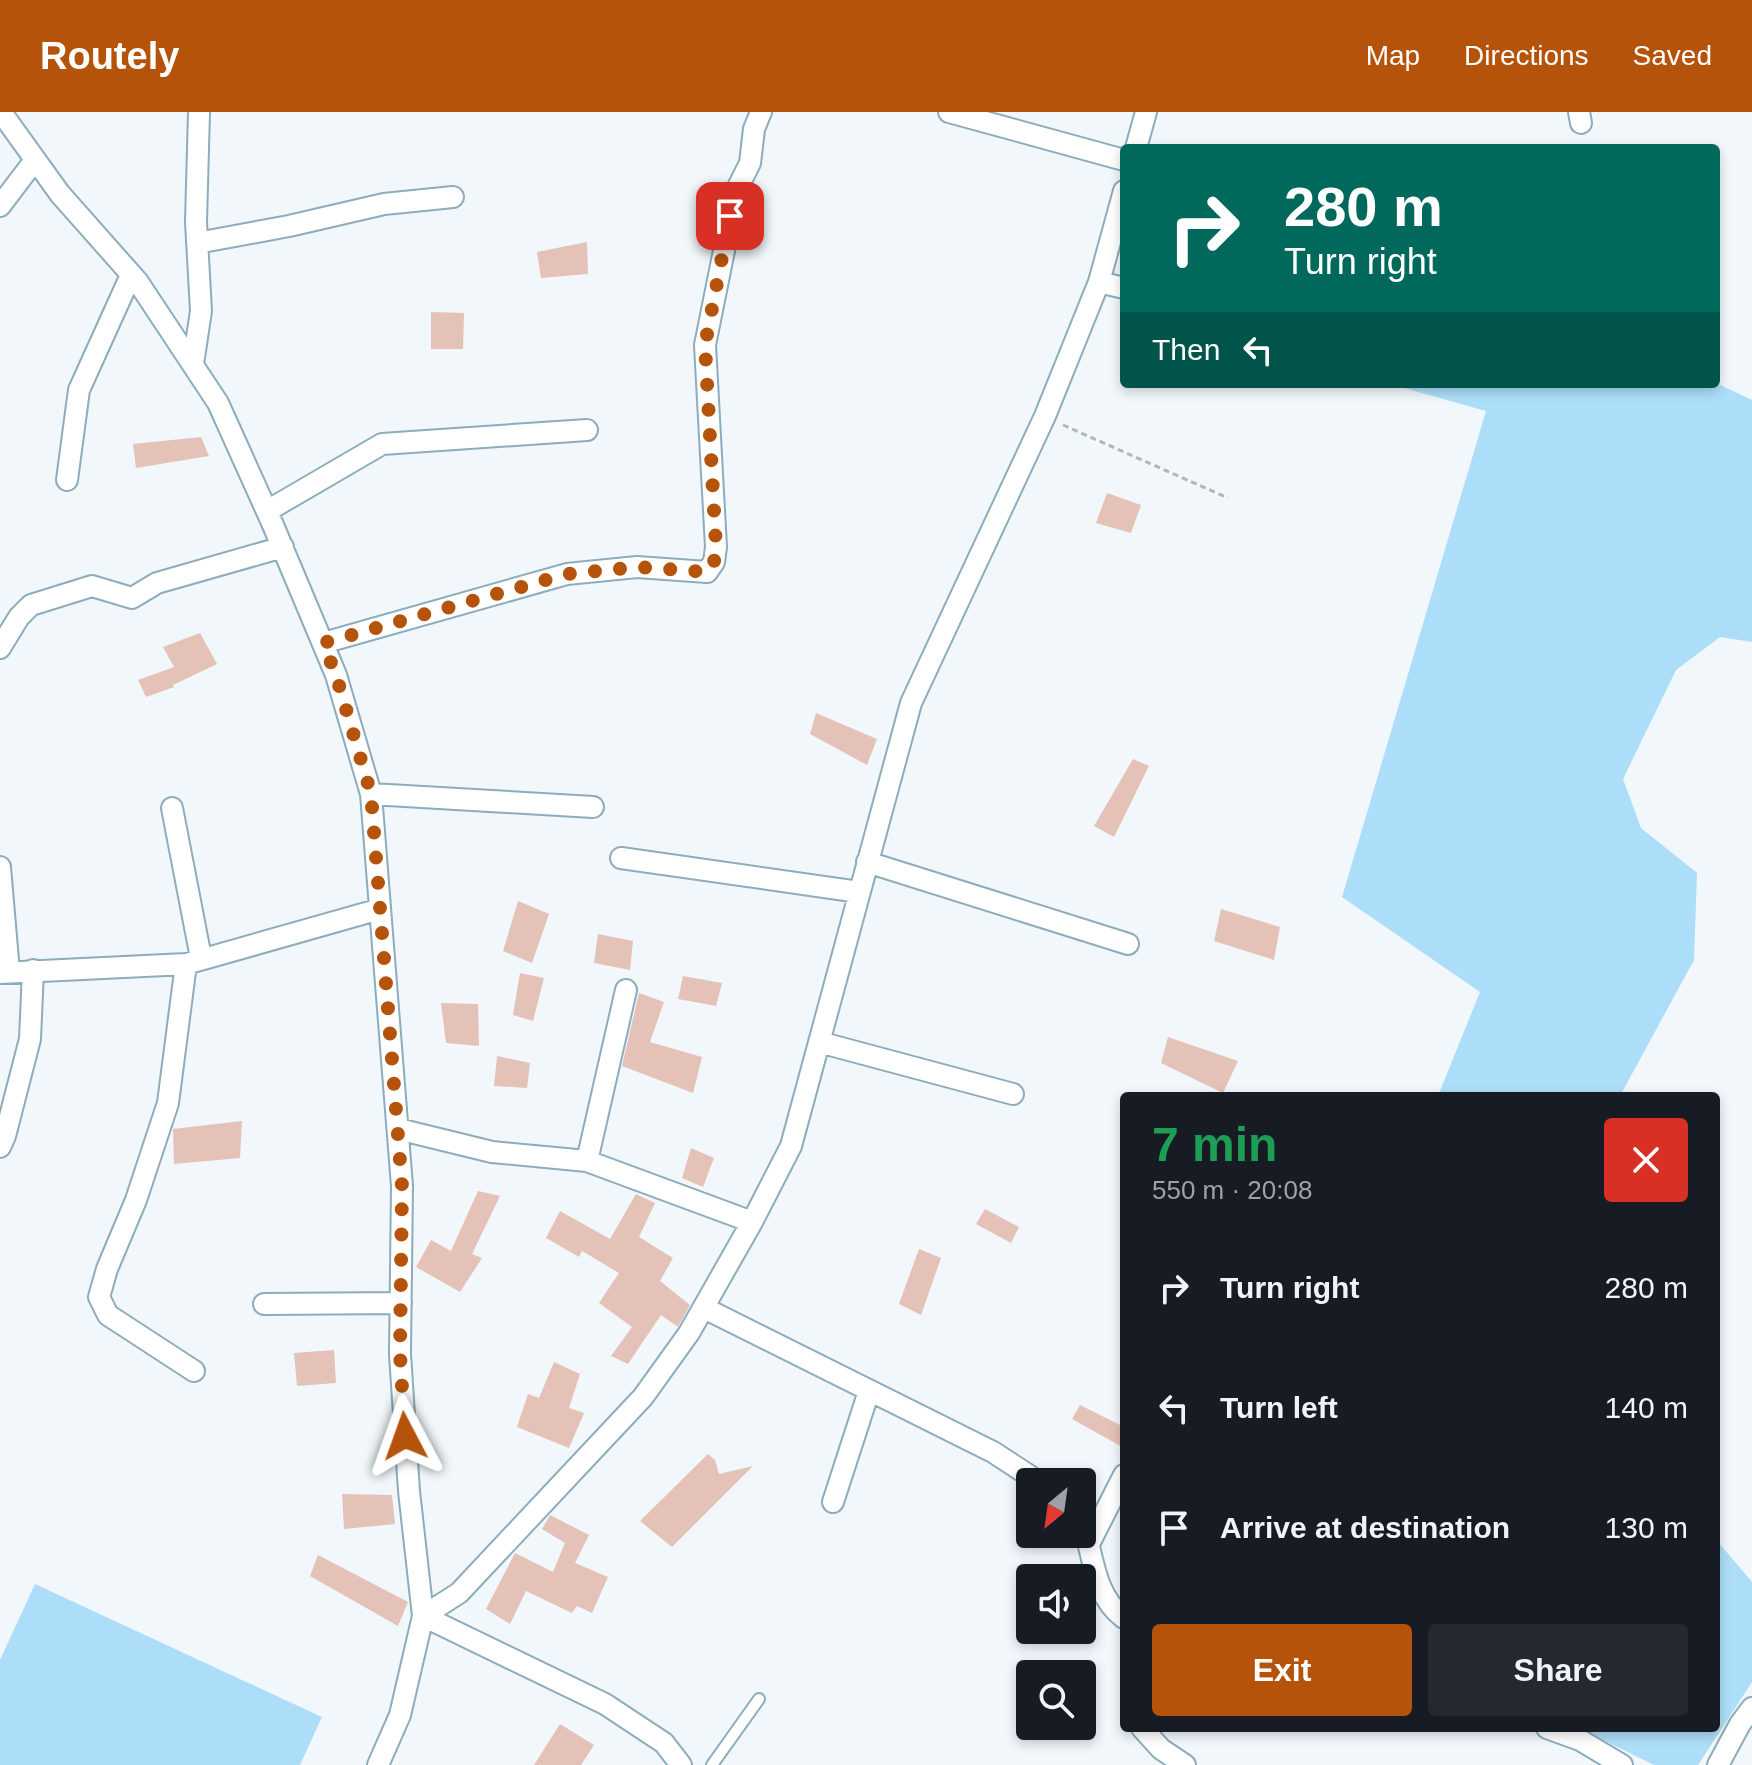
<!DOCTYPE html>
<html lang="en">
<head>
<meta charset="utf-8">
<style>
  body { margin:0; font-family:Helvetica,sans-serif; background:#242831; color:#f1f3f6; height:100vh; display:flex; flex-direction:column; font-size:30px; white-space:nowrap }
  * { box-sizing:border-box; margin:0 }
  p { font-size:26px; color:#9ea1a6 }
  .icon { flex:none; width:44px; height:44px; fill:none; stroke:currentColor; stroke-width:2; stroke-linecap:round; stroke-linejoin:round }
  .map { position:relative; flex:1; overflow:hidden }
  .sheet { position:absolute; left:1120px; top:980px; width:600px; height:640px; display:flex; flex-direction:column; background:#171b24; border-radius:8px; box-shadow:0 4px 12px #0003 }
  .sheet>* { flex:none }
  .top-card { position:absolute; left:1120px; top:32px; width:600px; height:244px; border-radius:8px; box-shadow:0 4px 12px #0003; background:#00695c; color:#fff; overflow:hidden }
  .needle { width:52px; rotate:209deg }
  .fabs { position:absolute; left:1016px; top:1356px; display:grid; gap:16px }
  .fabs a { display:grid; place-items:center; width:80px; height:80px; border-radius:8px; background:#171b24; box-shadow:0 4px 12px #0003; font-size:40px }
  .pin { position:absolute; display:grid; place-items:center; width:68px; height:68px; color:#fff; margin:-34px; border-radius:16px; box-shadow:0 4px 12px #0006 }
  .me { position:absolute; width:88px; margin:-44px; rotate:356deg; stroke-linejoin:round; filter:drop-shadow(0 0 6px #0008) }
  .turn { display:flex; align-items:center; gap:28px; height:168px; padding:0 32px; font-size:36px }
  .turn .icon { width:104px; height:104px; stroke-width:2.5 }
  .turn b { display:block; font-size:56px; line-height:68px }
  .then { display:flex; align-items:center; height:76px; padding:0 32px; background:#0003; gap:16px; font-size:30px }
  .round { display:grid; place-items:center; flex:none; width:84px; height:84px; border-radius:8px; background:#242831 }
  .summary { display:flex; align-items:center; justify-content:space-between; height:136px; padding:0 32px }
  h1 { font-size:48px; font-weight:700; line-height:60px; color:#1e9e55 }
  .cta { display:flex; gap:16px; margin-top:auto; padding:16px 32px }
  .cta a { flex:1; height:92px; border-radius:8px; background:#b45309; color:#fff; font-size:32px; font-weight:700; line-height:92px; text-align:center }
  .cta a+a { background:#242831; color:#f1f3f6 }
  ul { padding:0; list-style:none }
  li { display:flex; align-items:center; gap:24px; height:120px; padding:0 32px }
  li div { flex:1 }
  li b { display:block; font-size:30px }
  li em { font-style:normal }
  header { display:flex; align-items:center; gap:48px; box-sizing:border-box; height:112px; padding:0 40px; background:#b45309; color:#fff }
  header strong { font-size:38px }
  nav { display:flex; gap:44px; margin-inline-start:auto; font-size:28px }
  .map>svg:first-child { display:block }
</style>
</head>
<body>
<header>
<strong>Routely</strong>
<nav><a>Map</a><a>Directions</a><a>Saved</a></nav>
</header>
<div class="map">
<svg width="1752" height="1653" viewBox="0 0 1752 1653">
  <rect width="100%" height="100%" fill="#f1f7fb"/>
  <!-- green -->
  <path fill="#addef9" d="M 1716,271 L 1752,288 L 1752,530 L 1720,525 L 1676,558 L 1623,667 L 1641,716 L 1697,761 L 1694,848 L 1620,984 L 1438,984 L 1480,880 L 1342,785 L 1486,299 L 1390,272 Z
    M 1716,1424 L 1719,1431 L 1752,1470 L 1752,1570 L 1698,1653 L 1654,1653 L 1579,1616 L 1716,1616 Z
    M 35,1472 L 322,1605 L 300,1653 L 0,1653 L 0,1548 Z"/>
  <!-- building -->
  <path fill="#e5c2b7" d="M 587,130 L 588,162 L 541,166 L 537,140 Z
    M 431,200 L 464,201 L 463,237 L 431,237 Z
    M 201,325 L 209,344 L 136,356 L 133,332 Z
    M 1107,381 L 1141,393 L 1131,421 L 1096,411 Z
    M 200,521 L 217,552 L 173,573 L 174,575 L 146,585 L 138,568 L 174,555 L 163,535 Z
    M 816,601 L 877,627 L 867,653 L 810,622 Z
    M 1133,647 L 1149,654 L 1114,725 L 1094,714 Z
    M 518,789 L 549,802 L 532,851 L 503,839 Z
    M 1221,797 L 1280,815 L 1274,848 L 1214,829 Z
    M 598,822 L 633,829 L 630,858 L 594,851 Z
    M 520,861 L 544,866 L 533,909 L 513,903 Z
    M 683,864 L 722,871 L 716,894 L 678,887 Z
    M 639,881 L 664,890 L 650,930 L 702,945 L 693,981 L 622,954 Z
    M 441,891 L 478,892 L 479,934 L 446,931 Z
    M 1168,925 L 1238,949 L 1223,981 L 1161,951 Z
    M 497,944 L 530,951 L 527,976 L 494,974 Z
    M 242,1009 L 240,1046 L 174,1052 L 173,1017 Z
    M 691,1036 L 714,1046 L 703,1075 L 682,1066 Z
    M 478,1079 L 500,1084 L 472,1142 L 482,1146 L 460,1180 L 416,1155 L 431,1128 L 451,1139 Z
    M 636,1082 L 655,1091 L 639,1125 L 673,1146 L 660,1169 L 690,1193 L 678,1215 L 661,1203 L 628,1252 L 611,1244 L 632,1215 L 599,1191 L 619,1161 L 582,1139 L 579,1145 L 546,1126 L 560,1099 L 610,1127 Z
    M 985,1097 L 1019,1115 L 1011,1131 L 976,1112 Z
    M 919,1137 L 941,1146 L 921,1203 L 899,1192 Z
    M 334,1238 L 336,1271 L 297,1274 L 294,1241 Z
    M 554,1250 L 580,1262 L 569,1296 L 584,1301 L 569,1336 L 517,1315 L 528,1282 L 539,1286 Z
    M 1080,1293 L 1124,1315 L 1124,1336 L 1072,1307 Z
    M 708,1342 L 715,1348 L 719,1362 L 753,1354 L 672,1435 L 640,1409 Z
    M 342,1382 L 392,1383 L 395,1412 L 344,1417 Z
    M 550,1403 L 589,1423 L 575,1451 L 608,1465 L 592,1501 L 577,1494 L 572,1501 L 526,1479 L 510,1512 L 486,1497 L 515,1441 L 553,1460 L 565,1431 L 542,1417 Z
    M 318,1443 L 408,1490 L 398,1514 L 310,1464 Z
    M 560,1612 L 594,1633 L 581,1653 L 534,1653 Z"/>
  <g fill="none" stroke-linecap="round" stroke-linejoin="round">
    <!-- lane casing -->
    <g stroke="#8dacbd" stroke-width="14">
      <path id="lane" d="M 712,1653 L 759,1587"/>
    </g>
    <!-- street casing -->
    <g stroke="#8dacbd" stroke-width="24">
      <path id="street" d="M 1,0 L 60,82 L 138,170 L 218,291 L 273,413 L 336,563 L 371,682 L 402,1074 L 400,1242 L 409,1379 L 423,1504 L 400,1603 L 378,1653
        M 949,0 L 1124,48
        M 1579,0 L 1581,11
        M 1136,36 L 1146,0
        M 0,94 L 35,48
        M 197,131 L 289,114 L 384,92 L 453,85
        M 1099,170 L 1124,176
        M 193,252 L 201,199 L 196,110 L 199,0
        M 67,368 L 79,278 L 131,163
        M 267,399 L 382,332 L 587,318
        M 323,531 L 567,462 L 637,455 L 707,460 L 714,450 L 716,435 L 705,233 L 736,79 L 750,51 L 754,17 L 761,0
        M 0,536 L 19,505 L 31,493 L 92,474 L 132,486 L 157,471 L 283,435
        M 371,682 L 593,695
        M 172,696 L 201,846
        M 621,746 L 859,780
        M 867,750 L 1128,832
        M 0,755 L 9,860
        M 186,852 L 168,991 L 136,1088 L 107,1157 L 99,1185 L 108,1203 L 194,1259
        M 0,861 L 186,852 L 380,797
        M 819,930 L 1013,982
        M 398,1017 L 492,1040 L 587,1049 L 752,1110
        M 0,1035 L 5,1024 L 30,927 L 33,858
        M 587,1049 L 626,878
        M 264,1192 L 401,1191
        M 704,1196 L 993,1340 L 1039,1370
        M 833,1390 L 869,1279
        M 1082,1407 C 1093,1441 1093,1483 1124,1506
        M 1090,1430 L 1124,1363
        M 423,1504 L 459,1481 L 643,1285 L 689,1221 L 752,1110 L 791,1034 L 911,591 L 1045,304 L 1099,170 L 1124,79
        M 423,1504 L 605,1592 L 664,1631 L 681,1653
        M 1142,1616 L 1161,1637 L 1185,1653
        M 1547,1616 L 1580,1628 L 1622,1653
        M 1718,1653 L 1740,1612 L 1752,1596"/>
    </g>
    <!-- path -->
    <path stroke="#afb7bc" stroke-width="3" stroke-dasharray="6 4" stroke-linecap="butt" d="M 1063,313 L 1228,386"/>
    <!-- lane -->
    <use href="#lane" stroke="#fff" stroke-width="10"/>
    <!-- street -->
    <use href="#street" stroke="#fff" stroke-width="20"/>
  </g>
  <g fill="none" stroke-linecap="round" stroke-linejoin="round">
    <!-- route -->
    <path stroke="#b45309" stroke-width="14" stroke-dasharray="0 25.2" d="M 405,1324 L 400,1242 L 402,1074 L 371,682 L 336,563 L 323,531 L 567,462 L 637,455 L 707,460 L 714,450 L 716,435 L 705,233 L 730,104"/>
  </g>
</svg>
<div class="fabs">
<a><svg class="needle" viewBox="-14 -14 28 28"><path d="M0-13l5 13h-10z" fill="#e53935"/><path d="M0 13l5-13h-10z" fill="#9ea1a6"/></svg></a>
<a><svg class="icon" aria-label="sound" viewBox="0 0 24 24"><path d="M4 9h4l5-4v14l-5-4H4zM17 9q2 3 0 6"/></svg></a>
<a><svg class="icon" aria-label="search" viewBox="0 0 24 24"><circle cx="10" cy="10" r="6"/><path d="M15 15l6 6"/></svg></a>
</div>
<div class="pin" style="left:730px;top:104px;background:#d93025"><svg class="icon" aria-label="arrive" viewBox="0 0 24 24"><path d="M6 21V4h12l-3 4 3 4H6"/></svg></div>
<svg class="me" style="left:405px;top:1324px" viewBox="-20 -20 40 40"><path d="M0-17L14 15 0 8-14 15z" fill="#b45309" stroke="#fff" stroke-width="4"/></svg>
<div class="top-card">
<div class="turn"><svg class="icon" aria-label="right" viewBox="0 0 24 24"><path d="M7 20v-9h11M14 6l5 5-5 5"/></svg><div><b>280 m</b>Turn right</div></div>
<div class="then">Then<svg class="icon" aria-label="left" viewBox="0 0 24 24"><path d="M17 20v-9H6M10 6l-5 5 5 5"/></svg></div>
</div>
<section class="sheet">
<div class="summary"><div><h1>7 min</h1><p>550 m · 20:08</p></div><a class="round" style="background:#d93025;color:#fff"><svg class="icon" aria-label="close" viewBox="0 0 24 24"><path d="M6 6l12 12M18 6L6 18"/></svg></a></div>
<ul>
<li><svg class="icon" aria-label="right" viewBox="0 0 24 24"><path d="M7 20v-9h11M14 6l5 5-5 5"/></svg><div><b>Turn right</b></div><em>280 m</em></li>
<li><svg class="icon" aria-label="left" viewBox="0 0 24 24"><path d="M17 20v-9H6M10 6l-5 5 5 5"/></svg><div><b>Turn left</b></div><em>140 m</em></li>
<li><svg class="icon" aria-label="arrive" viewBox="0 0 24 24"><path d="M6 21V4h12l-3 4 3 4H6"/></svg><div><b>Arrive at destination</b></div><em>130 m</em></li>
</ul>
<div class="cta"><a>Exit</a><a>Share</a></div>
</section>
</div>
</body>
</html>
